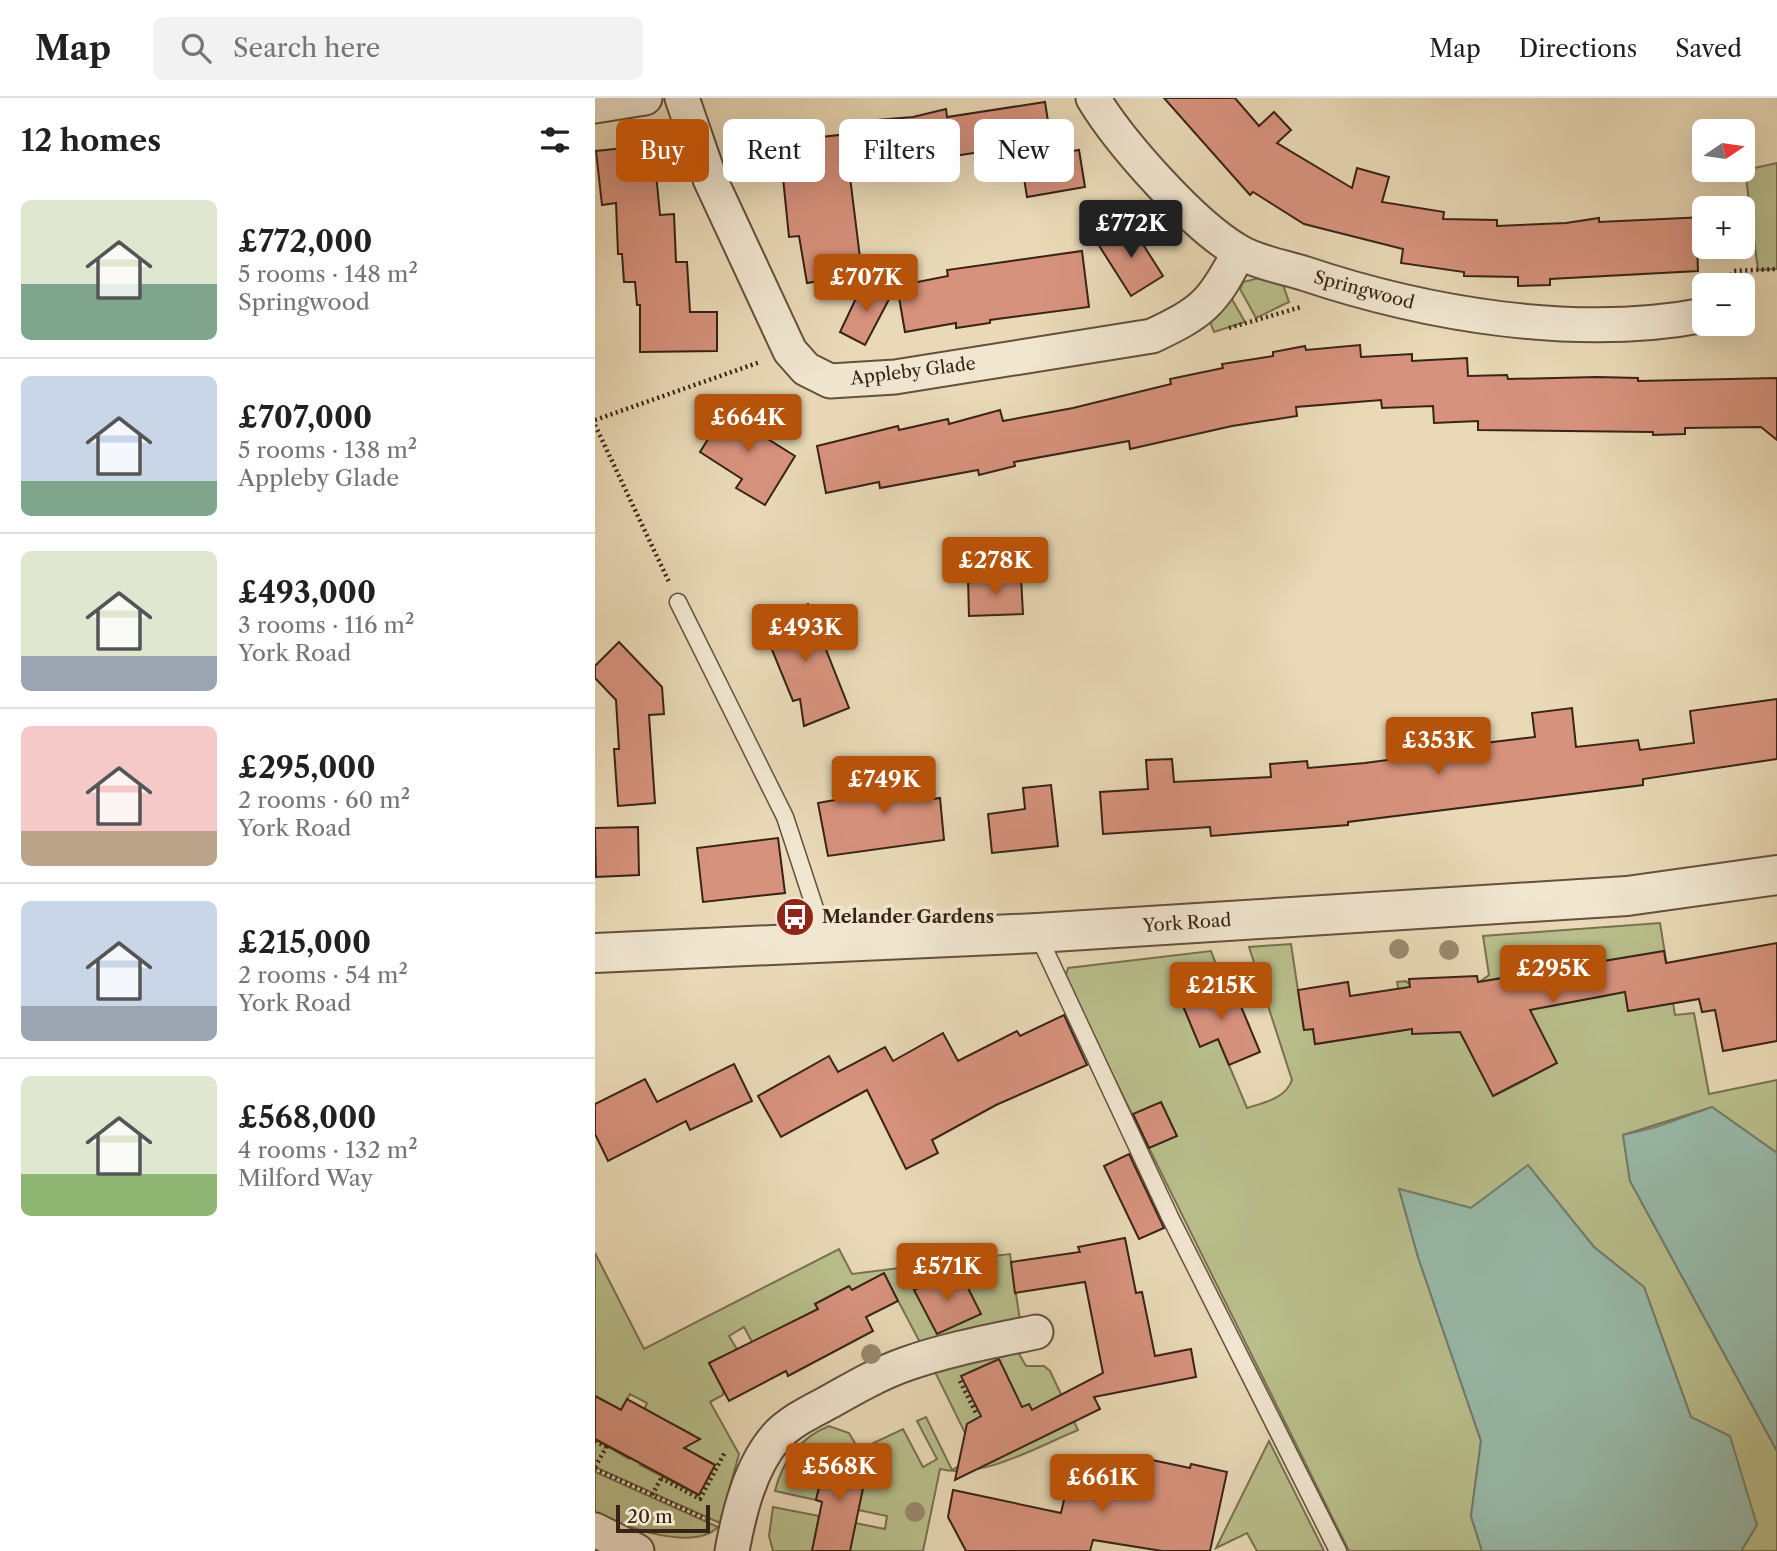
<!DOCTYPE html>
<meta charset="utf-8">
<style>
:root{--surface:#fff;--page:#f2f2f2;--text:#202124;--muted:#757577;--line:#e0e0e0;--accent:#b45309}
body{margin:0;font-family:"Libre Caslon Text",serif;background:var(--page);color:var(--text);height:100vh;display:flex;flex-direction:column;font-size:26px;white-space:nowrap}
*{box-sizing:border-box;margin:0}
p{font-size:23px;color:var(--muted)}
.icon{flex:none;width:38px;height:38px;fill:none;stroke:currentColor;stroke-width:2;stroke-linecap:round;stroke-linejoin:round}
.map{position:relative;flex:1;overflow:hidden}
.panel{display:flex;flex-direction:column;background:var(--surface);width:595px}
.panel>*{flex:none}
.guide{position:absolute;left:21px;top:21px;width:665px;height:63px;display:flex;gap:14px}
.needle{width:46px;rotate:77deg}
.fabs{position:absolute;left:1097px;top:21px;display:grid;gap:14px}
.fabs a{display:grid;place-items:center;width:63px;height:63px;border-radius:10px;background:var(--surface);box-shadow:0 7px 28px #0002;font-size:35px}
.scale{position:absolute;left:21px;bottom:18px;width:94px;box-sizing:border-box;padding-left:7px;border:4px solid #382315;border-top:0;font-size:19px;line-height:24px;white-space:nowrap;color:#382315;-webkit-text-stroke:5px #f1e6d0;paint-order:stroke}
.price{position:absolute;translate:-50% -60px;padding:0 16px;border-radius:7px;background:var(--accent);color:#fff;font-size:23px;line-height:46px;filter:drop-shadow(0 2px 4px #0008)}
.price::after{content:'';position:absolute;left:50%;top:42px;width:21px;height:16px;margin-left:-10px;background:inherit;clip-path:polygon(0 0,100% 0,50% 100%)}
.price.on{background:#222;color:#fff}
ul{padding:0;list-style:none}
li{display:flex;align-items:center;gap:21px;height:175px;padding:0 21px}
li+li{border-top:2px solid var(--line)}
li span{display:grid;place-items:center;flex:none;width:196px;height:140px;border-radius:10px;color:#555}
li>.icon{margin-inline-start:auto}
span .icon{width:84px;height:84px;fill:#fffc;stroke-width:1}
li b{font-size:30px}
h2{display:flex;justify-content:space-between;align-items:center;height:84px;padding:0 21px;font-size:30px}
.tag{padding:0 24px;border-radius:10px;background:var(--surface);box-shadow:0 7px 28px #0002;font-size:24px;line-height:63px}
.tag.on{background:var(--accent);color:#fff}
header{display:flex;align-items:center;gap:42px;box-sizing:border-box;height:98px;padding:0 35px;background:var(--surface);border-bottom:2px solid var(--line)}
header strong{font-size:33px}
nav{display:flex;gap:38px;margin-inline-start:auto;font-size:24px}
.search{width:490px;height:63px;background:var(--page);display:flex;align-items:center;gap:18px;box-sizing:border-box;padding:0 24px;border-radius:10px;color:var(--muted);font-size:26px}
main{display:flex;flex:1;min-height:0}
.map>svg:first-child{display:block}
.green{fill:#b9bf8c;stroke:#787150;stroke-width:2;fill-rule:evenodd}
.water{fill:#98baaa;stroke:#727e6e;stroke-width:2}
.building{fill:#d7927d;stroke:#382315;stroke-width:2}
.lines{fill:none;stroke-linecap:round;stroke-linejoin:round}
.service-casing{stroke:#64503d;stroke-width:19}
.minor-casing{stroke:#64503d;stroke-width:37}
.tertiary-casing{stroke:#64503d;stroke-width:42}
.path{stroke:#382315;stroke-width:4.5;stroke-dasharray:2 3.5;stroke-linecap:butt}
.service{stroke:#f1e6d0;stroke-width:16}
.minor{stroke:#f1e6d0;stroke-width:33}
.tertiary{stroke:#f1e6d0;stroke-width:38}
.tree{fill:#998a6e}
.labels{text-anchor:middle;stroke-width:7;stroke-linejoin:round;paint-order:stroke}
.street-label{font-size:18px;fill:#382315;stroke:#f1e6d0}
.poi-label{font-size:18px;font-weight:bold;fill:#382315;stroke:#f1e6d0;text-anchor:start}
</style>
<header>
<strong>Map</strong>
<div class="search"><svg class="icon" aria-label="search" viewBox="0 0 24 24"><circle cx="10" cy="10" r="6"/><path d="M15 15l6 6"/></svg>Search here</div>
<nav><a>Map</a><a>Directions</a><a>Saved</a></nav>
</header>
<main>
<section class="panel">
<h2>12 homes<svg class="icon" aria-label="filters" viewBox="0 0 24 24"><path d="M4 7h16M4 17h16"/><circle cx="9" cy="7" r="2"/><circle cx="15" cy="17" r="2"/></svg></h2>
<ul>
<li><span style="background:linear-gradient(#dfe7d0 60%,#7fa58c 0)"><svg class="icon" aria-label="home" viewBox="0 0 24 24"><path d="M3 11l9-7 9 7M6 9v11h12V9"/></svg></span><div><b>£772,000</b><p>5 rooms · 148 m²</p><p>Springwood</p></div></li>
<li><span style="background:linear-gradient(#c9d6e8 75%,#7fa58c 0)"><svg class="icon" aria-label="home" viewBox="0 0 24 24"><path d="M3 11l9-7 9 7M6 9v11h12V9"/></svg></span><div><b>£707,000</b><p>5 rooms · 138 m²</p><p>Appleby Glade</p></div></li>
<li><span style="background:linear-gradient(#dfe7d0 75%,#9aa5b1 0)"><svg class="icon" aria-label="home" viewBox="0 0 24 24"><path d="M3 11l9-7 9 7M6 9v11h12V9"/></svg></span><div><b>£493,000</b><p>3 rooms · 116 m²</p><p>York Road</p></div></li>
<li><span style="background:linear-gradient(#f6c9c9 75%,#b9a48a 0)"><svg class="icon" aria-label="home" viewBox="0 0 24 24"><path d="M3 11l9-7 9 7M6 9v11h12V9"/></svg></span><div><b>£295,000</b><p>2 rooms · 60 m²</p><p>York Road</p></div></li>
<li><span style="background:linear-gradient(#c9d6e8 75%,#9aa5b1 0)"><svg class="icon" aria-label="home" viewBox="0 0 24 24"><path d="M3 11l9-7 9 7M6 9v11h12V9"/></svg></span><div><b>£215,000</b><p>2 rooms · 54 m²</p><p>York Road</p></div></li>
<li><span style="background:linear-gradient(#dfe7d0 70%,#8fb573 0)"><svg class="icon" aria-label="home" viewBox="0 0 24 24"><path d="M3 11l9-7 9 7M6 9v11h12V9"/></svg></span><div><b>£568,000</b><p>4 rooms · 132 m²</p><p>Milford Way</p></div></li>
</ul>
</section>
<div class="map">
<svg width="1182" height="1453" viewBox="0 0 1182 1453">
<rect width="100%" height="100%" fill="#e9d9b6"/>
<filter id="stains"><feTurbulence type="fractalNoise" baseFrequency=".00286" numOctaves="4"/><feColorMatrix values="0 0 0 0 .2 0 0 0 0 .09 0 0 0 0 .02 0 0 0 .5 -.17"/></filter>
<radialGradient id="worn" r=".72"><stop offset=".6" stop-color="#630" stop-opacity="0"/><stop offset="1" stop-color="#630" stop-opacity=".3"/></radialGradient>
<g class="green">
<path d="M 1182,65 L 1182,171 L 1163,172 L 1150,72 Z"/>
<path d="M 668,179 L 687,184 L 694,204 L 661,220 L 645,191 L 648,184 Z"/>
<path d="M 634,196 L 650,224 L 619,234 L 614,222 Z"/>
<path d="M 1065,825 L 1080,917 L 1099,915 L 1114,996 L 1182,982 L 1182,1055 L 1117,1009 L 1028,1037 L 1035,1083 L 1182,1353 L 1182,1453 L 1146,1453 L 1162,1427 L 1096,1319 L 1049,1189 L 999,1149 L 933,1068 L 876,1110 L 804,1091 L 823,1159 L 886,1343 L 876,1418 L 887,1453 L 754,1453 L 470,881 L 473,870 L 616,853 L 628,885 L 586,903 L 605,948 L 623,941 L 652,1010 C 670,1004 690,1001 697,982 L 654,849 L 696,846 L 709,932 L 718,931 L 720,946 L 810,932 L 802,884 L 811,883 L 865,934 L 899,998 L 932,981 L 883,885 L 894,877 L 888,838 ZM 999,863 L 1005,899 L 914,905 L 909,880 Z"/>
<path d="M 244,1151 L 257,1176 L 415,1156 L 426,1229 L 328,1250 L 289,1176 L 271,1219 L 254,1188 L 220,1206 L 223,1211 L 210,1218 L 172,1272 L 149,1229 L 134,1238 L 143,1253 L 140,1286 L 126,1259 L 114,1265 L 128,1292 L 128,1297 L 115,1304 L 144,1356 L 125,1425 L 0,1369 L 0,1341 L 34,1361 C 44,1343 43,1323 52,1305 L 35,1296 L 26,1312 L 0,1298 L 0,1155 L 49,1251 ZM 81,1328 L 96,1336 L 89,1350 L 120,1367 L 103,1397 L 45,1367 L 63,1332 L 75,1338 Z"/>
<path d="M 423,1254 L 431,1268 L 449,1268 L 455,1273 L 483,1332 C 444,1348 386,1382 345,1371 L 328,1453 L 255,1453 L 260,1425 L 290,1431 L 292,1418 L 263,1412 L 273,1366 L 232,1356 L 221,1402 L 180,1393 C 187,1363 206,1339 234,1328 L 254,1335 L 264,1352 L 308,1331 L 328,1369 L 342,1361 L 322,1323 L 331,1319 L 357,1372 L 382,1359 L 339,1272 Z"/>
<path d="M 674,1343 L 729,1453 L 662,1453 L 652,1435 L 621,1450 Z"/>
<path d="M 0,1374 L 123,1429 C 99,1453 32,1431 0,1414 Z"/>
<path d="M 178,1409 L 224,1418 L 217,1453 L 178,1453 L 174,1438 Z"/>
</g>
<g class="water">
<path d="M 1117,1009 L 1182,1055 L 1182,1353 L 1035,1083 L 1028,1037 L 1061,1029 Z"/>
<path d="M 933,1067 L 999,1149 L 1049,1189 L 1096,1319 L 1135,1338 L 1162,1427 L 1146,1453 L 887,1453 L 876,1418 L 886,1343 L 823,1159 L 804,1091 L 876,1110 Z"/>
</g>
<g class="building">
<path d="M 569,0 L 640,0 L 664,28 L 679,14 L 696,32 L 682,45 L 757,90 L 762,70 L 794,79 L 787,104 L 849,114 L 848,121 L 902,122 L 902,128 L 971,125 L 1004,120 L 1004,124 L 1110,119 L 1110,146 L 1102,146 L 1103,173 L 955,181 L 955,187 L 923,188 L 923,179 L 869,178 L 869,174 L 806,165 L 808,151 L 709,126 L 658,94 L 655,97 Z"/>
<path d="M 450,4 L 458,56 L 484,52 L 490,89 L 432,99 L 424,48 L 359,58 L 360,63 L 326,69 L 326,65 L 254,71 L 267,176 L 212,185 L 204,138 L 194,139 L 186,60 L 219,56 L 217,40 L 271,34 L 270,23 L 318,19 L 351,11 L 352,19 Z"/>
<path d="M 29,50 L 31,68 L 60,65 L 65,117 L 79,116 L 81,164 L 92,164 L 95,214 L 122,214 L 122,253 L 45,254 L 45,207 L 42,207 L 40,184 L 29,184 L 27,156 L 23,156 L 21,105 L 7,107 L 1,53 Z"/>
<path d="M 535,126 L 568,178 L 536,198 L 503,146 Z"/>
<path d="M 487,153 L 494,209 L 395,222 L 395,225 L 361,230 L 361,225 L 310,234 L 302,188 L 353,178 L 352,172 Z"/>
<path d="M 301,188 L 270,247 L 245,234 L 264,194 Z"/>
<path d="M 765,247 L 766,259 L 817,256 L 817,263 L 872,260 L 873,278 L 912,277 L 913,281 L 1002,279 L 1043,280 L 1043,283 L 1182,280 L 1182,342 L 1166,329 L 1090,330 L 1090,336 L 1058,337 L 1058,334 L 883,332 L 883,323 L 839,325 L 838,308 L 787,310 L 786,302 L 701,309 L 702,318 L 637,328 L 535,351 L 534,343 L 419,364 L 420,368 L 384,377 L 383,372 L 285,390 L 284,384 L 231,395 L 222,348 L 303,328 L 304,332 L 353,321 L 354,326 L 405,312 L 408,323 L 478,310 L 576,286 L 575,281 L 628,270 L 627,266 L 678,258 L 678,254 L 710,248 L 711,252 Z"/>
<path d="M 135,306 L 166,325 L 160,333 L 200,358 L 170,407 L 141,390 L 147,381 L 105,354 Z"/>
<path d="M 426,479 L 428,516 L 374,518 L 373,481 Z"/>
<path d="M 213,506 L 254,610 L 209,628 L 205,601 L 198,603 L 166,525 Z"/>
<path d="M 24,544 L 67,589 L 69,616 L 54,617 L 60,705 L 23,708 L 19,651 L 24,651 L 21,602 L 0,580 L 0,568 Z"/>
<path d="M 1182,601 L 1182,661 L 1048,681 L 1048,687 L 753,724 L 753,727 L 616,738 L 615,729 L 508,736 L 505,694 L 553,691 L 551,662 L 577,661 L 579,684 L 676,679 L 675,666 L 712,663 L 713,670 L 770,665 L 800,661 L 799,652 L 831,648 L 831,652 L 940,639 L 937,615 L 977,610 L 981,649 L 1043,642 L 1045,652 L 1099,645 L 1095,613 Z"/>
<path d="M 326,665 L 330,702 L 345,700 L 349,742 L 233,758 L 223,705 L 294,692 L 291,669 Z"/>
<path d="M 456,687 L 463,748 L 397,755 L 393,716 L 430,711 L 428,690 Z"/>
<path d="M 43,729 L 44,777 L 1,779 L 0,730 Z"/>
<path d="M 183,740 L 190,795 L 108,804 L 102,750 Z"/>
<path d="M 1182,845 L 1182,943 L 1128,953 L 1120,912 L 1107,914 L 1104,901 L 1033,913 L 1030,894 L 935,912 L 962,965 L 898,998 L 865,934 L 817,936 L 817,931 L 720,946 L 718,931 L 709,932 L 703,892 L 753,884 L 755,898 L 815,889 L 814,881 L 882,878 L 883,884 L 1069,853 L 1071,865 Z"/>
<path d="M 635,882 L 665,954 L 634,967 L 623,941 L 605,949 L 586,903 Z"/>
<path d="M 469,917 L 492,967 L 401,1007 L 337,1042 L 343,1055 L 311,1071 L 272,992 L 186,1039 L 163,998 L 234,958 L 243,974 L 290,949 L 298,963 L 348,935 L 363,963 L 422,933 L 425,938 Z"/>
<path d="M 139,966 L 157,1003 L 95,1032 L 91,1023 L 13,1063 L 0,1036 L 0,1006 L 50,981 L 62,1004 Z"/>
<path d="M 566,1004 L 582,1038 L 554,1050 L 538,1016 Z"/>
<path d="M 534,1056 L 569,1130 L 544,1141 L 509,1068 Z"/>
<path d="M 530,1140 L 541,1195 L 547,1194 L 560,1258 L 596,1251 L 601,1279 L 499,1299 L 505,1311 L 360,1382 L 372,1326 L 386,1318 L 366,1278 L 404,1261 L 427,1309 L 434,1306 L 437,1312 L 508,1275 L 490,1184 L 420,1195 L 416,1164 L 485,1154 L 483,1149 Z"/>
<path d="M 353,1174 L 360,1187 L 369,1182 L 386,1216 L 342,1236 L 319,1192 Z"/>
<path d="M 289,1175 L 303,1203 L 271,1219 L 278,1233 L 193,1278 L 191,1273 L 134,1303 L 114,1265 L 223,1211 L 220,1206 L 254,1188 L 257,1192 Z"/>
<path d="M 0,1298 L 26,1312 L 32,1301 L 105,1341 L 89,1350 L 120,1367 L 104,1397 L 0,1341 Z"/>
<path d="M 232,1356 L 273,1366 L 255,1453 L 217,1453 L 227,1404 L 221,1402 Z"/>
<path d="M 538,1358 L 595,1370 L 596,1366 L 632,1374 L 615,1453 L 567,1453 L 498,1442 L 495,1453 L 371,1453 L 353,1419 L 358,1392 L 466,1415 L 473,1384 L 530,1396 Z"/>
</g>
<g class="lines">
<defs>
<g id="service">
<path d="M 83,504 L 190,719 L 231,844"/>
<path d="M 442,835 L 575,1119 L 743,1453"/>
</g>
<g id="minor">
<path d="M 87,0 L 115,81 L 195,253 L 211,271 L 235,283 L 300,279 L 557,238 C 608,214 618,205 644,154"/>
<path d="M 498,0 C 525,45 598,127 643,153 C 661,164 688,169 708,175 C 830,216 981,242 1110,217"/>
<path d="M 0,8 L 50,0"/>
<path d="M 0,1432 L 42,1453"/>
<path d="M 137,1453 C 144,1415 155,1369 181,1339 C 194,1324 217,1313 234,1304 C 259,1290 285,1275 311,1266 C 353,1251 398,1243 441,1234"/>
</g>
<path id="tertiary" d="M 0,855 L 442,835 L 1032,798 L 1182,777"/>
</defs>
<use href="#service" class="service-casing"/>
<use href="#minor" class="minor-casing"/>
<use href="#tertiary" class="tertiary-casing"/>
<g class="path">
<path d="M 1132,187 L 1138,173 L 1182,171"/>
<path d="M 634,230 L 706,209"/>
<path d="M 0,322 L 165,264"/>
<path d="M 0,327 L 74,484"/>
<path d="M 365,1283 L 381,1315"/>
<path d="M 0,1343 L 11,1349"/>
<path d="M 223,1348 L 262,1359"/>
<path d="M 0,1369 L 12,1348"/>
<path d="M 0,1371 L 111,1421"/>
<path d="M 228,1375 L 221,1374 L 228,1350"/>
<path d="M 66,1380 L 105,1401 L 130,1354"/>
<path d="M 57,1397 L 68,1377"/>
</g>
<use href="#service" class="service"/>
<use href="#minor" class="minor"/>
<use href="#tertiary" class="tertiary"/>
</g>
<g class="tree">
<circle cx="804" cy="851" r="10"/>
<circle cx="854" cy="852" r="10"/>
<circle cx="276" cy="1256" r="10"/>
<circle cx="320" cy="1414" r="10"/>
</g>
<defs>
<symbol id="bus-disc" viewBox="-11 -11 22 22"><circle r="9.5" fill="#8f2418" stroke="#f1e6d0"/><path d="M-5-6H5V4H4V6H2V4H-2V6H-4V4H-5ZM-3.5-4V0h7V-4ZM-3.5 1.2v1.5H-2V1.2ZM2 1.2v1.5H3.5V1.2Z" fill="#fff"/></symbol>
</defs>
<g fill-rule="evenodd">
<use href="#bus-disc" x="178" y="797" width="44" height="44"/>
</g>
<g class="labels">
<g class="street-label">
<text transform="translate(769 192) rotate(15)" y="6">Springwood</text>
<text transform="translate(318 273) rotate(-7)" y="6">Appleby Glade</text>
<text transform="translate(592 825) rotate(-4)" y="6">York Road</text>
</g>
<g class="poi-label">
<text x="227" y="825">Melander Gardens</text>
</g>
</g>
<rect width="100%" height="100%" filter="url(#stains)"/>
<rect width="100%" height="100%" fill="url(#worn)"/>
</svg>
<div class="fabs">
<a><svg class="needle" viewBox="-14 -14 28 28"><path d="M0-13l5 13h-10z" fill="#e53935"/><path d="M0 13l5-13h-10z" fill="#757577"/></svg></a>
<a>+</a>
<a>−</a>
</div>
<div class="scale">20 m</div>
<b class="price on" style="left:536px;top:162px">£772K</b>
<b class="price" style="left:271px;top:216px">£707K</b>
<b class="price" style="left:153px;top:356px">£664K</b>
<b class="price" style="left:400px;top:499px">£278K</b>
<b class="price" style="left:210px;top:566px">£493K</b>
<b class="price" style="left:843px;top:679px">£353K</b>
<b class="price" style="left:289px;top:718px">£749K</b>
<b class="price" style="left:958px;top:907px">£295K</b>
<b class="price" style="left:626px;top:924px">£215K</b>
<b class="price" style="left:352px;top:1205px">£571K</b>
<b class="price" style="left:244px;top:1405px">£568K</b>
<b class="price" style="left:507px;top:1416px">£661K</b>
<div class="guide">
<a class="tag on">Buy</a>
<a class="tag">Rent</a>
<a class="tag">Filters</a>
<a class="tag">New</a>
</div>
</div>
</main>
